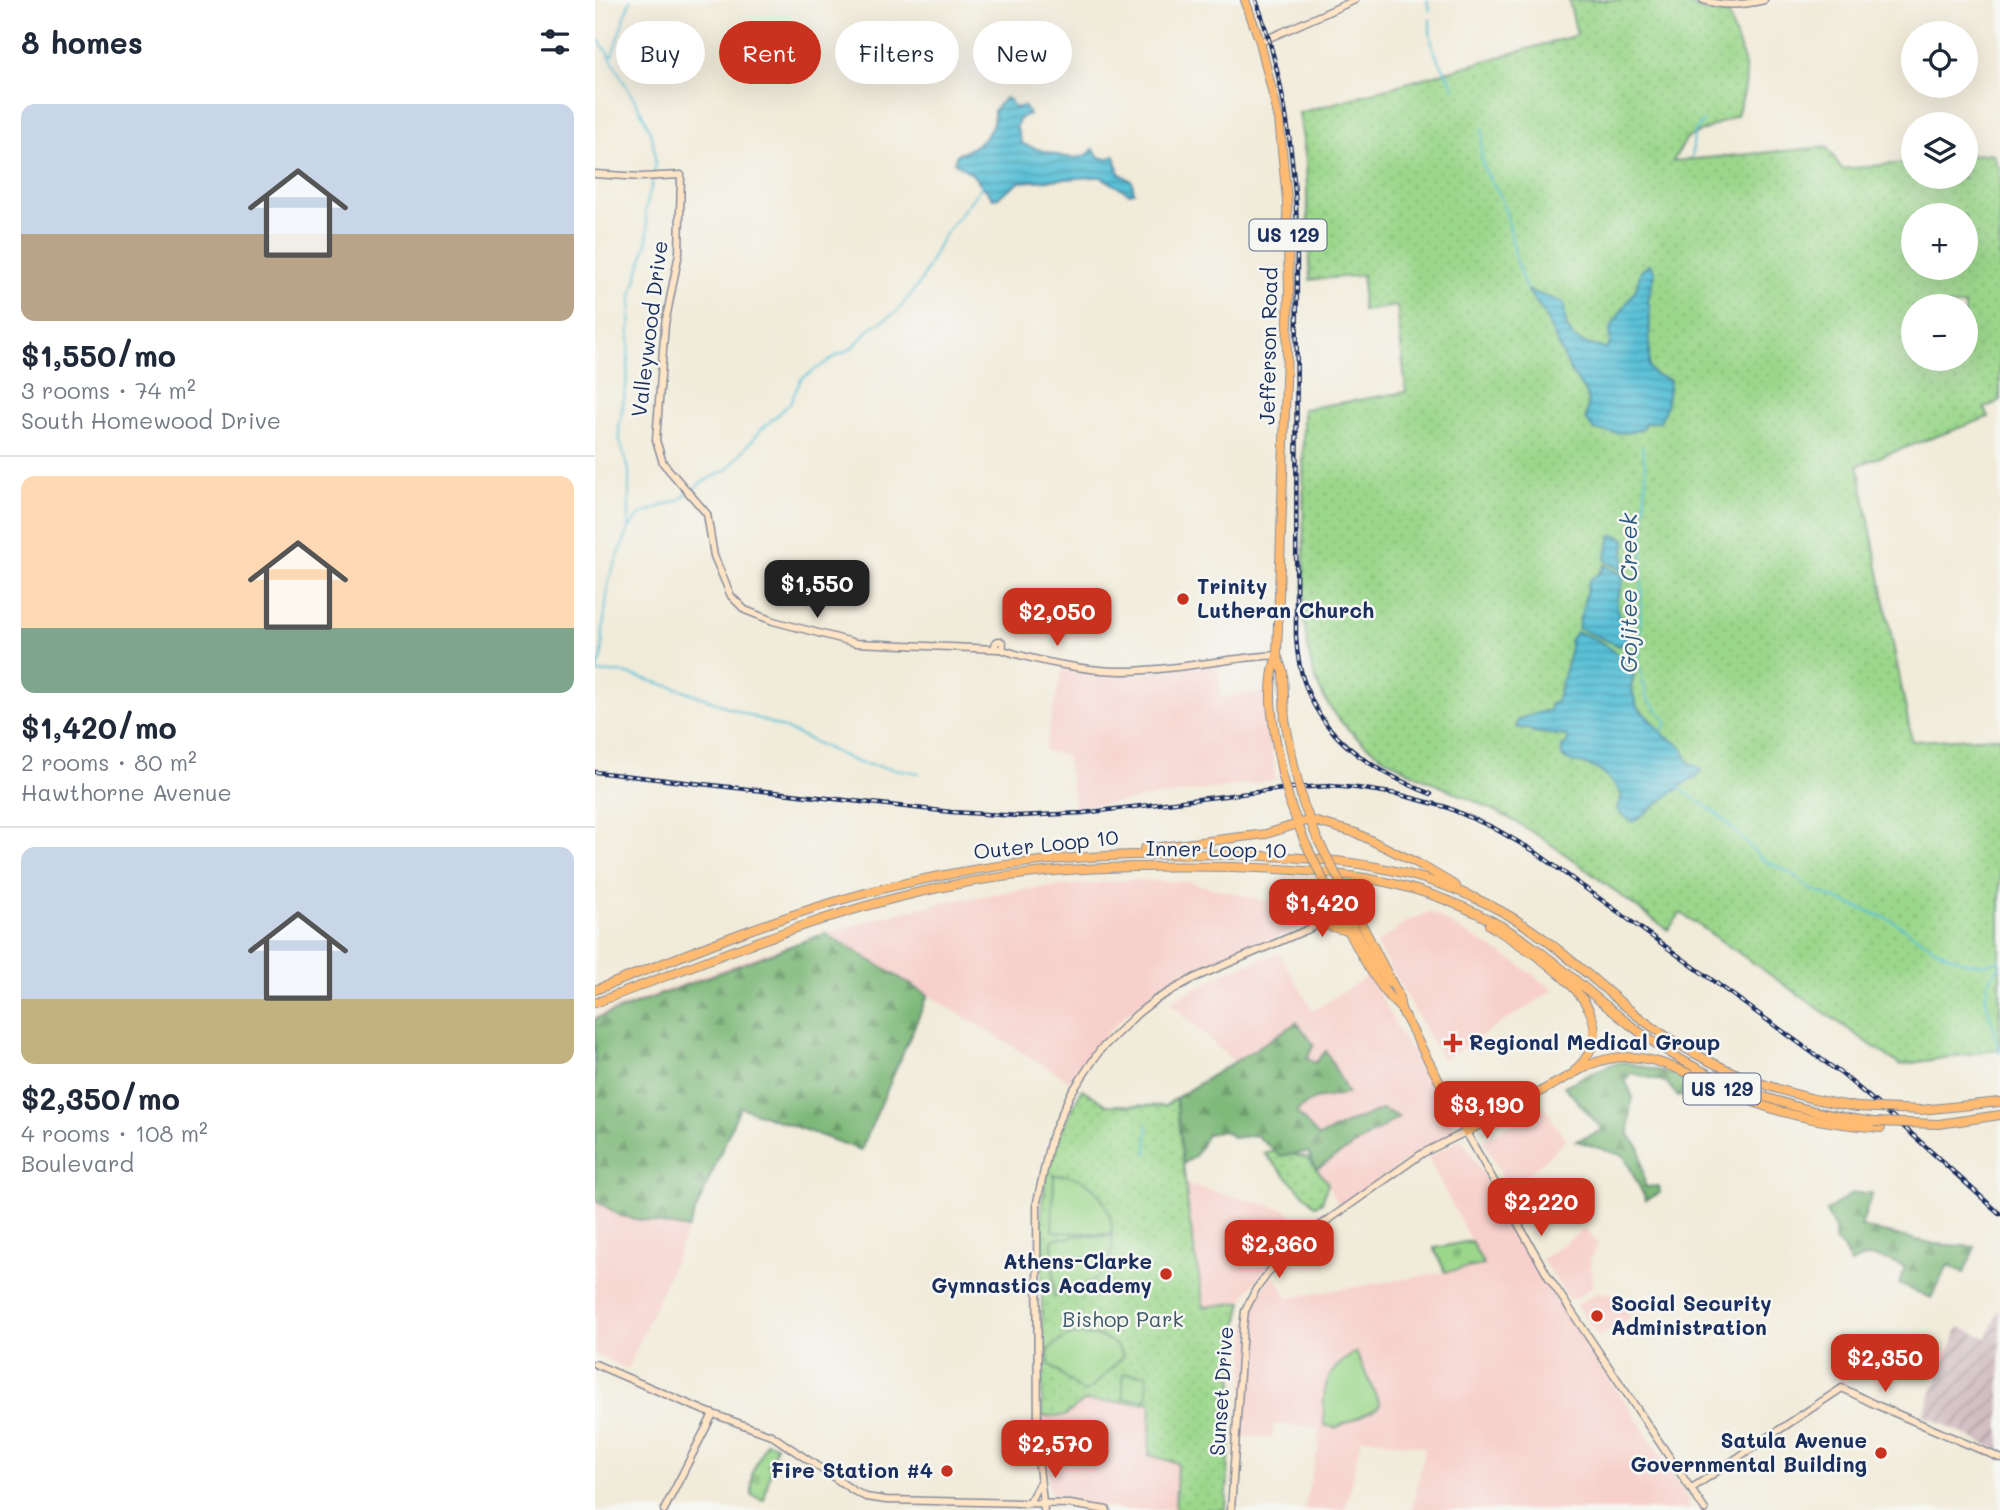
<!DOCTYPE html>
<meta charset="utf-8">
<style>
:root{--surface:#fff;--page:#f6f6f7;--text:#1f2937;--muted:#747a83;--line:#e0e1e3;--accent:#c8321e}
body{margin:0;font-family:Mali,sans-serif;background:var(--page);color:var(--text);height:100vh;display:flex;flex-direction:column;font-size:26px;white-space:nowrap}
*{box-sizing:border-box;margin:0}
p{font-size:23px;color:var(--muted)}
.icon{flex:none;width:38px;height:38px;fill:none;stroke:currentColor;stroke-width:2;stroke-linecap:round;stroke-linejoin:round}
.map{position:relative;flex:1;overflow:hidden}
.panel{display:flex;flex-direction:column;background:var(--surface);width:595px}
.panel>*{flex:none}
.guide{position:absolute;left:21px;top:21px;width:665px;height:63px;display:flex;gap:14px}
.tools{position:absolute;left:1306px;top:21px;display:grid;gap:14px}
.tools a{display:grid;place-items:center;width:77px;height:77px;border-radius:50%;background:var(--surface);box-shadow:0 7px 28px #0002;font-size:35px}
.price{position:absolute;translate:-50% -60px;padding:0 16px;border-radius:14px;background:var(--accent);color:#fff;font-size:23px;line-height:46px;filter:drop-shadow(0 2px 4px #0008)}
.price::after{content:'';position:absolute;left:50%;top:42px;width:21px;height:16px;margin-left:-10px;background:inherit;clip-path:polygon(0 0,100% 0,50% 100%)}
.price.selected{background:#222;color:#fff}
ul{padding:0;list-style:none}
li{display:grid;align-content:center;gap:14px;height:371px;padding:0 21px}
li+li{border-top:2px solid var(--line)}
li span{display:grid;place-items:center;height:217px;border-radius:14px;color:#555}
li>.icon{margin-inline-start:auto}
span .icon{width:126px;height:126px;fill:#fffc;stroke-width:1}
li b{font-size:30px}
h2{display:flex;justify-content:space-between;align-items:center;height:84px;padding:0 21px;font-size:30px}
.pill{padding:0 24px;border-radius:32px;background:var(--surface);box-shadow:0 7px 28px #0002;font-size:24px;line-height:63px}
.pill.selected{background:var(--accent);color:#fff}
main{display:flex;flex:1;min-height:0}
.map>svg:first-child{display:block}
.built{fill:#f7d0cb}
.industrial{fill:url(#industrial-furrows)}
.grass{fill:url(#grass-dots);stroke:#5b8374;stroke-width:2;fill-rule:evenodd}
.forest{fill:url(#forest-firs);stroke:#4c746a;stroke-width:2}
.cemetery{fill:url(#cemetery-stones);stroke:#5b8374;stroke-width:2}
.garden{fill:#9bd78b;stroke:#5b8374;stroke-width:2}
.water{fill:url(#water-rules);stroke:#3a789a;stroke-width:2}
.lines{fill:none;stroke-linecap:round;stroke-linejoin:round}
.stream{stroke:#5ac1d7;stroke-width:2}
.secondary-casing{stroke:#868d9c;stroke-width:9}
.highway-casing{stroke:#868d9c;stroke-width:10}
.secondary{stroke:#ffe4c6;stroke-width:6}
.highway{stroke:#ffbb71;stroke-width:8}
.rail-casing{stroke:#1b2f5e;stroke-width:4.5}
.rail{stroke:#f6f6f2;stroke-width:2;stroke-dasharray:5;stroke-linecap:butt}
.highway-bridge-casing{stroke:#868d9c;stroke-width:10;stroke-linecap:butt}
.highway-bridge{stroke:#ffbb71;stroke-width:8}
.poi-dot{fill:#c8321e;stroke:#f6f6f2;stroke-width:2.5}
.labels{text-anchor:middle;stroke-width:5;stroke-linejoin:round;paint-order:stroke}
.shield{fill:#f6f6f2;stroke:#5d6b8a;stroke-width:2}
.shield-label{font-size:19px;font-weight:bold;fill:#1b2f5e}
.street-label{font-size:21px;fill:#1b2f5e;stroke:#f6f6f2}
.poi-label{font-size:21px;font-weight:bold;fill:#1b2f5e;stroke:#f6f6f2;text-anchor:start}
.park-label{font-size:21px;fill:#3b5969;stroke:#f6f6f2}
.water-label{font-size:23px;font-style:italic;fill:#2e5b82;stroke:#f6f6f2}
</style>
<main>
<section class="panel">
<h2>8 homes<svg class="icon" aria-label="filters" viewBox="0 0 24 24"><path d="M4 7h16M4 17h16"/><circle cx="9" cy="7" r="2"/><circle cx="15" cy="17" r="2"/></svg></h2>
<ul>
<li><span style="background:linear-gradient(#c9d6e8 60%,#b9a48a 0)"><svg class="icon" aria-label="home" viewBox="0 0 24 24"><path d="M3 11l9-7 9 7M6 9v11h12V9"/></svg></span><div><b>$1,550/mo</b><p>3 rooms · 74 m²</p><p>South Homewood Drive</p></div></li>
<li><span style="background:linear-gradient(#ffd9b3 70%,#7fa58c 0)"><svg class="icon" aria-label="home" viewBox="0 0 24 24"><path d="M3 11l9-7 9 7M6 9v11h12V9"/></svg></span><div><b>$1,420/mo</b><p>2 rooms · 80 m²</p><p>Hawthorne Avenue</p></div></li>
<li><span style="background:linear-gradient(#c9d6e8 70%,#c2b280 0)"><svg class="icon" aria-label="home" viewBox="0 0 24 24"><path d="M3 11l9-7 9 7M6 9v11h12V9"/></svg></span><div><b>$2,350/mo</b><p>4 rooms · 108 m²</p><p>Boulevard</p></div></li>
</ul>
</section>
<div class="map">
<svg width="1405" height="1510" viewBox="0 0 1405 1510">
<defs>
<pattern id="industrial-furrows" width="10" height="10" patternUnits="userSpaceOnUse" patternTransform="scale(1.75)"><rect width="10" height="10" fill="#d2bec2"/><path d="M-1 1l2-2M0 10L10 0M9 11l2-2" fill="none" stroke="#aa9ba1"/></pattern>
<pattern id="grass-dots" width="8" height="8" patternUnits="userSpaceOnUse" patternTransform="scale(1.75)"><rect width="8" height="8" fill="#9bd78b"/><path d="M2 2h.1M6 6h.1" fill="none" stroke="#85b97a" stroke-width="1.8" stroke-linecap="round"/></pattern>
<pattern id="forest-firs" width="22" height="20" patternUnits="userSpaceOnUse" patternTransform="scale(1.75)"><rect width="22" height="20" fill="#7cb877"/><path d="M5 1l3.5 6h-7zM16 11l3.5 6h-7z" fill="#659665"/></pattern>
<pattern id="cemetery-stones" width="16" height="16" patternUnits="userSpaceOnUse" patternTransform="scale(1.75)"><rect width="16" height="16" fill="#9bd78b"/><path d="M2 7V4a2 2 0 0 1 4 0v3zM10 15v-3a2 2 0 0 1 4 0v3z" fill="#85b97a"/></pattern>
<pattern id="water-rules" width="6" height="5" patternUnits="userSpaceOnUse" patternTransform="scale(1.75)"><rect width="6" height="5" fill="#5ac1d7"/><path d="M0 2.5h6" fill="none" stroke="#4a9db2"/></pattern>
</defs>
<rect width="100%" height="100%" fill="#f6f6f2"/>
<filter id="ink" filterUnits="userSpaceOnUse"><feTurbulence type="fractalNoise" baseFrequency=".0143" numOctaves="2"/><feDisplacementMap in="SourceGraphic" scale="14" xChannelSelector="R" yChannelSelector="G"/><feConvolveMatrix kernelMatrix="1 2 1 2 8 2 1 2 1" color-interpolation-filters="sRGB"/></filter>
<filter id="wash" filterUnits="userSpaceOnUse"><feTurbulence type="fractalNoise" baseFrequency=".00686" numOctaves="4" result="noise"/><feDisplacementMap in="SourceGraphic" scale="28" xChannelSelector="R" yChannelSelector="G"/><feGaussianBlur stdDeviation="1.57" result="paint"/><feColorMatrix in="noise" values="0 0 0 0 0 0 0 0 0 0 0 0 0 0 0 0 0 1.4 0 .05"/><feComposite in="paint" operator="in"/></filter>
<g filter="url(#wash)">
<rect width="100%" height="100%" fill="#f1ebd9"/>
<g class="built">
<path d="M 622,664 L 626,697 L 671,692 L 680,780 L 480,808 L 471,755 L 449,751 L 468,668 L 538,674 Z"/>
<path d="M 535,880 L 593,882 L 716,912 L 718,923 L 631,959 L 568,990 L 561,991 L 531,1014 L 512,1033 L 475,1081 L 333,995 L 266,1150 L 145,1107 L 33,1369 L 0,1355 L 0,1016 L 166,954 L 290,916 L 346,903 L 423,890 Z"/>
<path d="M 835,912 L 920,962 L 959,990 L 848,1060 L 781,944 L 815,920 Z"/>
<path d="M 684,953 L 718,1011 L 774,975 L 813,1048 L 816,1047 L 859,1127 L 856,1133 L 835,1145 L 745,1206 L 719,1164 L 661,1051 L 638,1061 L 575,1002 L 634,971 Z"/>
<path d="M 946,1105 L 950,1106 L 957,1116 L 956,1120 L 972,1139 L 938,1170 L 912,1185 L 888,1141 Z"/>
<path d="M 867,1139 L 935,1256 L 935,1260 L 1062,1450 L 1094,1501 L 1091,1503 L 1095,1510 L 817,1510 L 830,1447 L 766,1437 L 750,1510 L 709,1510 L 721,1455 L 723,1455 L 724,1428 L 679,1424 L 677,1438 L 646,1436 L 652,1325 L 664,1292 L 679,1274 L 693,1298 L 889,1266 L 833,1158 Z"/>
<path d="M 590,1184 L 692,1210 L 709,1231 L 697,1238 L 679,1258 L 652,1292 L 648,1302 L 609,1307 Z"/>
<path d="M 990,1229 L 1004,1244 L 995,1259 L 998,1286 L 983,1297 L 974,1300 L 947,1259 Z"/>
<path d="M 1002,1292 L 1026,1295 L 1027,1303 L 1036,1317 L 1004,1337 L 982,1305 Z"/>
<path d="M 489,1401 L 556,1402 L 554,1455 L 582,1463 L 580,1510 L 533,1510 L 461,1500 L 457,1497 L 453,1483 L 447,1416 L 470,1416 Z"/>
</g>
<path class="industrial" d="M 1403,1311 L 1405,1312 L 1405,1451 L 1328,1415 L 1364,1327 L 1392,1338 Z"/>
<g class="grass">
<path d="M 974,0 L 1084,0 L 1110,11 L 1134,14 C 1137,32 1147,48 1150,67 C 1153,83 1147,100 1142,115 L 1092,138 L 1078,161 L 1232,147 L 1247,169 L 1318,162 L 1318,177 L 1370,177 L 1370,156 L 1397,153 L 1405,170 L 1405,401 L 1389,408 L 1394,417 L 1263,465 L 1317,741 L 1405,737 L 1405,1049 L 1305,1065 L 1086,913 L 1073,930 C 1021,894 972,851 917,820 C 850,782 758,764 724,687 C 714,666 712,643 709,620 L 708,409 L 811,392 L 802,306 L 767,311 L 768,275 L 715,280 L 711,160 L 704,113 L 982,35 ZM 1318,215 L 1370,215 L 1370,268 L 1318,268 ZM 1318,306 L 1370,306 L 1370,359 L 1318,359 Z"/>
<path d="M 487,1089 L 512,1105 L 570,1106 L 581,1098 L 594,1217 L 609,1307 L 648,1302 L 641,1332 L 631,1510 L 580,1510 L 582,1463 L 554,1455 L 556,1403 L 489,1401 L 470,1416 L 447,1416 L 447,1201 L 458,1148 Z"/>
<path d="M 683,1151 L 713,1158 L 733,1183 L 727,1202 L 720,1206 L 669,1153 Z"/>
</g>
<g class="forest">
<path d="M 230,933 L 333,995 L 266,1150 L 145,1107 L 93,1229 L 26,1216 L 0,1200 L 0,1019 Z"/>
<path d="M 702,1022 L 719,1045 L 712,1058 L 720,1063 L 731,1051 L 753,1094 L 719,1099 L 701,1112 L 724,1137 L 757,1121 L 788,1109 L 804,1117 L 721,1169 L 713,1152 L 685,1156 L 661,1135 L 639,1138 L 629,1131 L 612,1134 L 601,1155 L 588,1164 L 581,1098 C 621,1072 663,1049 702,1022 Z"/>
<path d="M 1029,1062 L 1089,1077 L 1117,1096 L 1115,1100 L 1097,1094 L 1083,1097 L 1071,1082 L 1036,1073 L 1030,1080 L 1038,1097 L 1035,1109 L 1034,1135 L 1045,1149 L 1050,1187 L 1064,1186 L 1065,1193 L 1051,1200 L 1029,1156 L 981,1141 L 1008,1130 L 969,1086 L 1014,1065 Z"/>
<path d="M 1258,1193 L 1277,1193 L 1266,1227 L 1340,1244 L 1380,1247 L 1369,1273 L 1353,1265 L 1336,1298 L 1304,1284 L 1310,1267 C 1293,1260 1273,1250 1256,1264 L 1248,1248 L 1240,1241 L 1240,1230 L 1231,1211 Z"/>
</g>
<g class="cemetery">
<path d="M 876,1241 L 889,1265 L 850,1272 L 839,1248 Z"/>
<path d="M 171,1442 L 181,1445 L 169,1500 L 157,1496 L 157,1473 Z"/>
</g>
<g class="garden">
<path d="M 459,1175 C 468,1175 478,1175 487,1180 C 505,1189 518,1213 517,1234 L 460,1232 L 457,1229 Z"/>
<path d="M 477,1236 L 517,1236 C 521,1275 490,1288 459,1297 L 457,1241 L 462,1238 L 476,1238 Z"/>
<path d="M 478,1335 C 498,1335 520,1335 528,1357 L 497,1388 L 489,1393 L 454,1364 L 453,1350 L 470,1337 Z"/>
<path d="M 761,1352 L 785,1404 L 783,1408 L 740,1428 L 729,1425 C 728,1389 727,1372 761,1352 Z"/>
<rect x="528" y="1374" width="24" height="25"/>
</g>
<g class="water">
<path d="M 410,98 L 415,100 L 419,108 L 429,106 L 434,114 L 426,117 L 421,126 L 427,144 C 445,149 486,169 498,149 L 504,157 L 513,159 L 520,155 L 524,173 L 537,181 L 539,192 L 534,193 L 506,177 L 497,177 L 424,182 L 403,197 L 398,198 L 377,174 L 359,162 L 362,154 C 382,148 401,134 399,110 Z"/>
<path d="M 1055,264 L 1060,272 L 1053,301 L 1055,309 L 1054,367 L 1060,375 L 1075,380 C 1073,394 1072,409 1065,421 L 1050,423 L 1048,428 C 1033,435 1016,433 999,430 L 991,419 L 993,402 L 991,393 L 976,372 L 948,312 L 932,290 L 969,303 C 970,339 977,341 1011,349 L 1015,344 L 1015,331 L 1018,324 L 1041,289 L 1046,271 Z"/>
<path d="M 1020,535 L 1030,539 L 1028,571 L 1010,560 L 1016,536 Z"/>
<path d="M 1009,565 L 1029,576 C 1028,584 1023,591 1022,599 C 1020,614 1028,625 1032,639 L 1030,644 L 1024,646 L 983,628 L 994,580 L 1006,572 Z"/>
<path d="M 981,632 C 1006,639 1027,654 1039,675 L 1036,687 L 1042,706 L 1070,736 L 1087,746 L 1093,762 L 1106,769 L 1102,777 L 1096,779 L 1038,822 L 1024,813 L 1022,808 L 1027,796 C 1019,782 1005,767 988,764 C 980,762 974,763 967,756 L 967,747 L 973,742 L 972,736 L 938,732 L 932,728 L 922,728 L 923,720 C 932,716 946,712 955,710 L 955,705 L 961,702 L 975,652 L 975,641 Z"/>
</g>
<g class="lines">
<g class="stream">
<path d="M 832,0 L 835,11"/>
<path d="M 835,19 C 834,56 846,59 859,88"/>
<path d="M 0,37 C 12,48 16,59 24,73 C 41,105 66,135 59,174"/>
<path d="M 17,56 L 35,0"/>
<path d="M 888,128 C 888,138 885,152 887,161 C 889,175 902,187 907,200 C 918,229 918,262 932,290"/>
<path d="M 1097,158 L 1099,134 L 1108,121"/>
<path d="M 1047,447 L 1051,471 L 1044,664 L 1052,698 L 1072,721 L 1067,731"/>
<path d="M 36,526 L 46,514 L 84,500 L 106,483 L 132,470 L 165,431 L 195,403 L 206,379 L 241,356 L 256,349 L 277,327 L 302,312 L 326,281 L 347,238 L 387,186"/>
<path d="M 0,672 L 7,658 L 8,629 L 14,579 L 34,529 L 34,470 L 25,441 L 24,429 L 32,379 L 37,295 L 52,242 L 53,229 L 50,212 L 58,179"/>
<path d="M 1,673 L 26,672 L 88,690 L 198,732 L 263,763 L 324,773"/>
<path d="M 1084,788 L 1125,816 L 1167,859 L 1201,876 L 1215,889 L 1296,920 L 1341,949 L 1362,959 L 1373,963 L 1388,964 L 1405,961"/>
<path d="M 1400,1031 C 1391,1003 1383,990 1405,966"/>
<path d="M 1400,1035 L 1405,1053"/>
<path d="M 552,1154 L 553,1125"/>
</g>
</g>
</g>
<g filter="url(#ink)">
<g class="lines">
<defs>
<g id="secondary">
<path d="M 1108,0 C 1129,7 1147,5 1169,0"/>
<path d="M 665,42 L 760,0"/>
<path d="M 0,174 L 46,177 L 86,175 L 84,253 L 70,324 L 61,440 L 68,463 L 112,514 L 119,556 L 136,596 L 150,610 L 178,621 L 261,643 L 402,649"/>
<circle cx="404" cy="645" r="4"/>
<path d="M 405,649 C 440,661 495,672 532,671 C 582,670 632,658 682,655"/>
<path d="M 0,1364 L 110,1411 L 176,1435 L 259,1491 L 271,1497 L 291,1500 L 475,1504 L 512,1510"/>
<path d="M 1097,1488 L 1247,1388 L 1279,1404 L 1405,1458"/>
<path d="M 430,1504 L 436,1499 L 445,1482"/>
<path d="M 69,1510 L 118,1414"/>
<path d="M 449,1510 L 443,1458 L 442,1202 L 456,1138 L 475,1095 L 505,1050 L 542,1014 L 560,1000 L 599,978 L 749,914"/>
<path d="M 636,1510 L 648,1328 L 650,1311 L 661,1289 L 681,1263 L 712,1235 L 828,1153 L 871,1132 L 954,1278 L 1110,1510"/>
</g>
<g id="highway">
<path d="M 650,0 L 665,42 L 684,119 L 692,200 L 694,291 L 682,655 C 669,694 680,734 687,773"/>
<path d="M 682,655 L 688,672 L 690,720 L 700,770"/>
<path d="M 708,803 L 722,838"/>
<path d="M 696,806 L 709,840"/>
<path d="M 549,849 L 671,834 L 715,820 L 761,833 L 822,863 L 861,886"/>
<path d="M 747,886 L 803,994 L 806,1009"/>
<path d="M 734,892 C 755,932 773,977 806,1009 L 871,1132 L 994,1065 C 1035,1047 1068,1062 1106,1079 C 1129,1090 1151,1100 1175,1108 C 1211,1120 1248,1125 1286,1128"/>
<path d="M 738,898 L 732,918 L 725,924 L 753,931"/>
<path d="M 751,913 L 774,955 L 793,982"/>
<path d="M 894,925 C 938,953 1043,1012 980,1070"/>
<path d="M 0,990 C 80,959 160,925 242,901 C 379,861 502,851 644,855 C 740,858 819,864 906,911 C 956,938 995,978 1040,1014 C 1105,1065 1181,1095 1262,1107"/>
<path d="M 0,1003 C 118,959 234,909 358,885 C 451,867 544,865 638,867 C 732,870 813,876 897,921 C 949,948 988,989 1034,1024 C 1105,1081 1189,1110 1279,1122"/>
<path d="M 858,1102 L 877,1117 L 898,1116"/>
<path d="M 1326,1110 L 1405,1102"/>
<path d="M 1344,1124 L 1405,1115"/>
</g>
</defs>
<use href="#secondary" class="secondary-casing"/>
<use href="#highway" class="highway-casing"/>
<use href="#secondary" class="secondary"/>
<use href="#highway" class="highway"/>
<defs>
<g id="rail">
<path d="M 661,0 C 688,73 698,147 702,225 L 701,636 C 705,723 761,764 836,794"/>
<path d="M 0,772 L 356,812 L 424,816 L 488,813 L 696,788 L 735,786 L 762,788 L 802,794 L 851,807 L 897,827 L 939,851 L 1248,1075 L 1298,1117 L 1405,1214"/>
</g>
</defs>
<use href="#rail" class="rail-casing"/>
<use href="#rail" class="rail"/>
<defs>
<g id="highway-bridge">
<path d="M 700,770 L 708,803"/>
<path d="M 687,773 L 696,806"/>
<path d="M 722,838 L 747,886"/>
<path d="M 709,840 L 734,892"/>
<path d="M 1262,1107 L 1326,1110"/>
<path d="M 1279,1122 L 1344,1124"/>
</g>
</defs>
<use href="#highway-bridge" class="highway-bridge-casing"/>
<use href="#highway-bridge" class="highway-bridge"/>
</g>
</g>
<g class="poi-dot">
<circle cx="588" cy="599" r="7"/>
<path d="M854.5 1032.5h7v7h7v7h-7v7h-7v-7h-7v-7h7z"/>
<circle cx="571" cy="1274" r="7"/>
<circle cx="1002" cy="1316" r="7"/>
<circle cx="1286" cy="1453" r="7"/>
<circle cx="352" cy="1471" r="7"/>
</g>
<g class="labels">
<g class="shield">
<rect x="654.5" y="219.5" width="77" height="31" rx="5"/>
<rect x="1088.5" y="1073.5" width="77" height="31" rx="5"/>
</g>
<g class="shield-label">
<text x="693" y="242">US 129</text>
<text x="1127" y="1096">US 129</text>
</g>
<g class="street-label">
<text transform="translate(55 329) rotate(-83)" y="7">Valleywood Drive</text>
<text transform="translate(674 346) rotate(-89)" y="7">Jefferson Road</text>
<text transform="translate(451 845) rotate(-6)" y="7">Outer Loop 10</text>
<text transform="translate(621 850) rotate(1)" y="7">Inner Loop 10</text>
<text transform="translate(627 1391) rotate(-86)" y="7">Sunset Drive</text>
</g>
<g class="poi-label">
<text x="602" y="594">Trinity<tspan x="602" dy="24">Lutheran Church</tspan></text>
<text x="874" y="1050">Regional Medical Group</text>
<text x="557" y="1269" text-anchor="end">Athens-Clarke<tspan x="557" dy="24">Gymnastics Academy</tspan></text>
<text x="1016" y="1311">Social Security<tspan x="1016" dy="24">Administration</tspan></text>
<text x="1272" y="1448" text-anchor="end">Satula Avenue<tspan x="1272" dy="24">Governmental Building</tspan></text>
<text x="338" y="1478" text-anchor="end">Fire Station #4</text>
</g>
<g class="park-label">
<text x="528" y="1327">Bishop Park</text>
</g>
<g class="water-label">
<text transform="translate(1034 593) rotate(-90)" y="8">Gojitee Creek</text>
</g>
</g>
</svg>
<div class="tools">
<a><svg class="icon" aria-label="locate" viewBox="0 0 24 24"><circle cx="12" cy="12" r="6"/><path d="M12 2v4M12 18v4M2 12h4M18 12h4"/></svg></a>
<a><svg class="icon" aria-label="layers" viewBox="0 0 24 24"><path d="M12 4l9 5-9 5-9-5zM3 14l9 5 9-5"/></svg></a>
<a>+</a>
<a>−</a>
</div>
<b class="price selected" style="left:222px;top:620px">$1,550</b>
<b class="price" style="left:462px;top:648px">$2,050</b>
<b class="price" style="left:727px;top:939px">$1,420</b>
<b class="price" style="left:892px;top:1141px">$3,190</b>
<b class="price" style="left:946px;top:1238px">$2,220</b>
<b class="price" style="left:684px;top:1280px">$2,360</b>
<b class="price" style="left:1290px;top:1394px">$2,350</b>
<b class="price" style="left:460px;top:1480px">$2,570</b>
<div class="guide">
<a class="pill">Buy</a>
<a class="pill selected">Rent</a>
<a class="pill">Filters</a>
<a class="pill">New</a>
</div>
</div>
</main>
